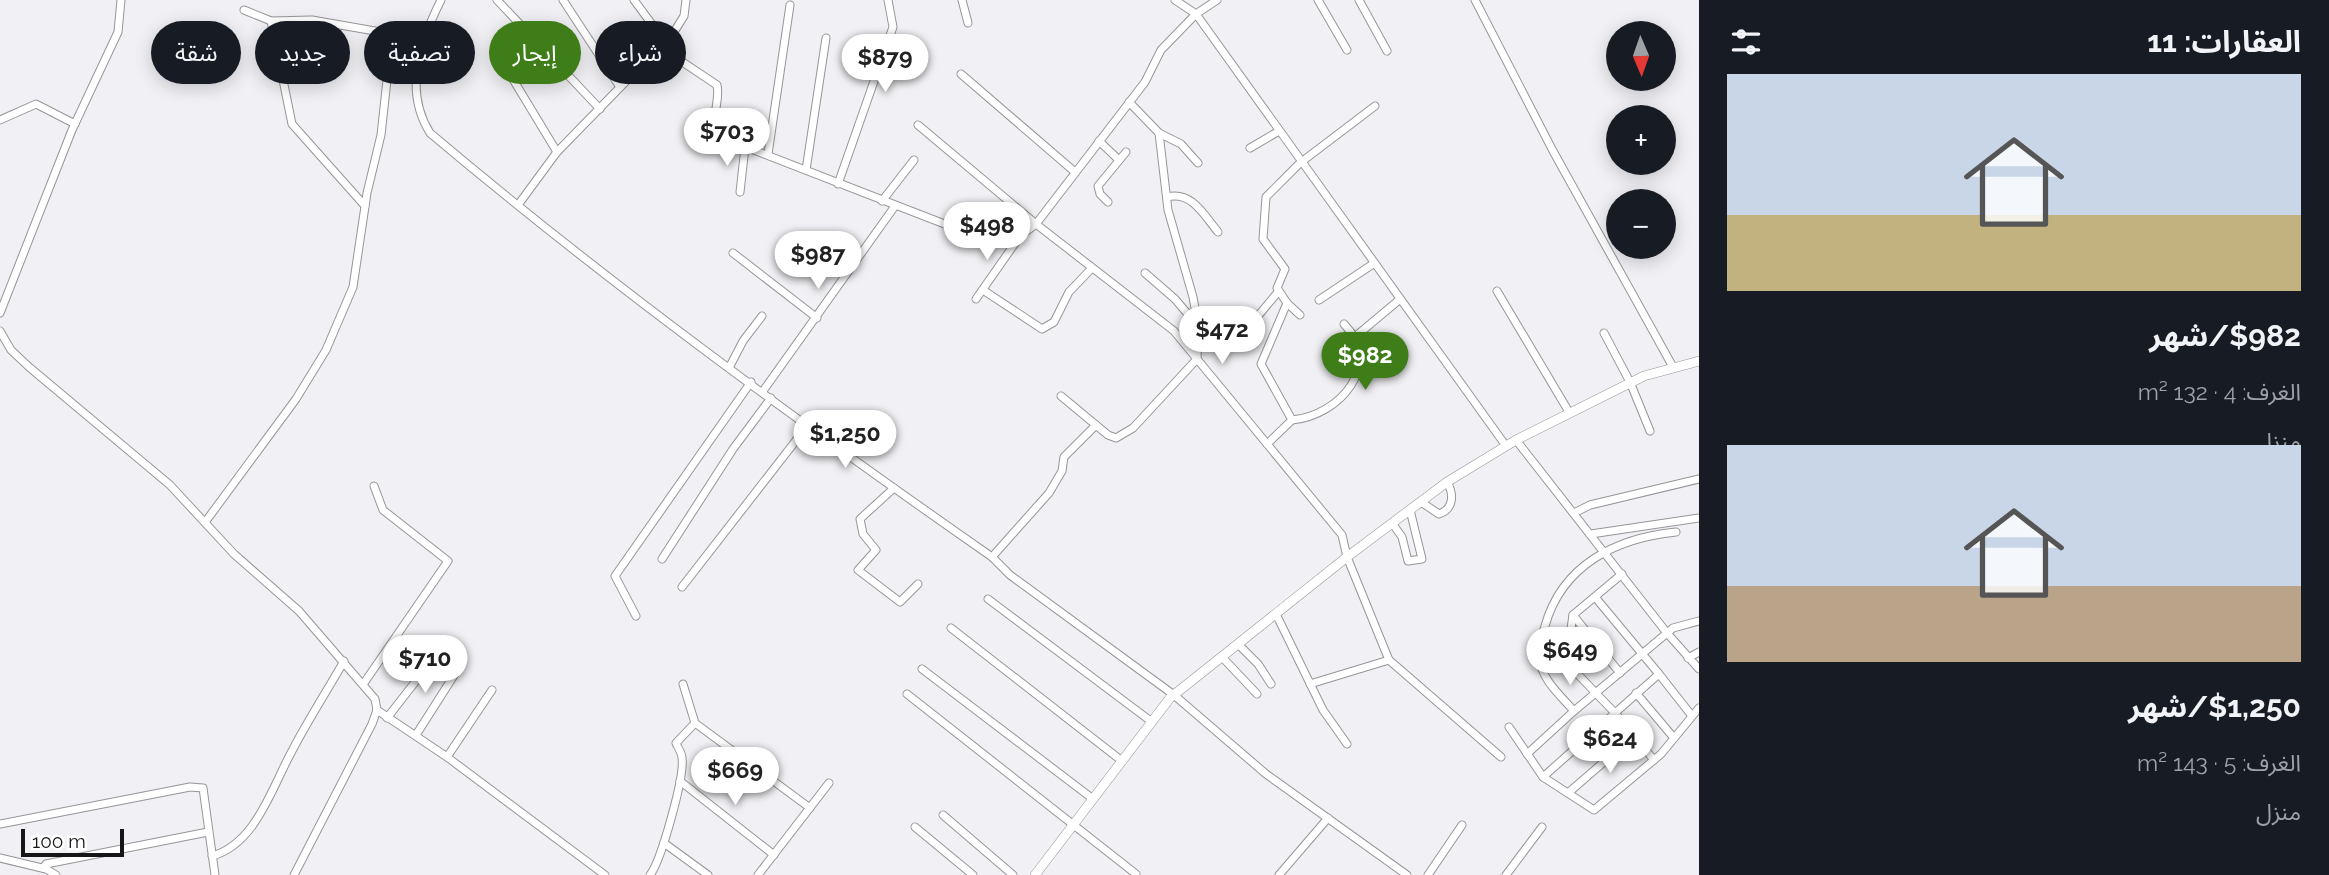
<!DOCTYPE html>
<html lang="ar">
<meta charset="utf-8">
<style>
:root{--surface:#171b24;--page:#20242c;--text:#f1f3f6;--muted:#9ea1a6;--accent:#3f7d19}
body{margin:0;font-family:Raleway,"Noto Sans Arabic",sans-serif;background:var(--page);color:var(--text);direction:rtl;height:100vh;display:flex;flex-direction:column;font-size:26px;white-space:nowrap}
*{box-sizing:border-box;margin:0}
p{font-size:23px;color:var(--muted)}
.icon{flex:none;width:38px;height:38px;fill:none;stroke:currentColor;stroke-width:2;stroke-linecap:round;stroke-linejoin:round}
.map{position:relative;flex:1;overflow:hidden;direction:ltr}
.sheet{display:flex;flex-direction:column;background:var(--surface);width:630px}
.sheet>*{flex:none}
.hud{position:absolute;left:21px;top:21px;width:665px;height:63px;direction:rtl;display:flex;gap:14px}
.needle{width:46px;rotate:178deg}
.controls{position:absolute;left:1606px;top:21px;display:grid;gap:14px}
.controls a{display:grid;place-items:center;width:70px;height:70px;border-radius:50%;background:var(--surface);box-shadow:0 4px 18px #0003;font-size:35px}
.scale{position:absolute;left:21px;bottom:18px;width:103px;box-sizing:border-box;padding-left:7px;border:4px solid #161517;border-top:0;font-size:19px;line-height:24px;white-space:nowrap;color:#161517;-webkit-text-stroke:5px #fefeff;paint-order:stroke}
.price{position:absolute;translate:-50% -60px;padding:0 16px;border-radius:24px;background:#fff;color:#222;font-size:23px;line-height:46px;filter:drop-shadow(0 2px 4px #0008)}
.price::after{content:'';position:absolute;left:50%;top:42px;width:21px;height:16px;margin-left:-10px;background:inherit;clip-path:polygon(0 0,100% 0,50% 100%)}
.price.current{background:var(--accent);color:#fff}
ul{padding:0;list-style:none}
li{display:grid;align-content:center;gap:14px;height:371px;padding:0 28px}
li span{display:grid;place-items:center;height:217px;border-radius:0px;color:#555}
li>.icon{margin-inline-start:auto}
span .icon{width:126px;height:126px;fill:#fffc;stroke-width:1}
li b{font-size:30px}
h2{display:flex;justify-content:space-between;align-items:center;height:84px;padding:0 28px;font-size:30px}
.tag{padding:0 24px;border-radius:32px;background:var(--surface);box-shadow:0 4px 18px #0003;font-size:24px;line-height:63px}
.tag.current{background:var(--accent);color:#fff}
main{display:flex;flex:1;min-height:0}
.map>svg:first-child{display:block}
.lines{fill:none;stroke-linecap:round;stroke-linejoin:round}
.minor-casing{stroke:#969599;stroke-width:9}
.tertiary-casing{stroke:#969599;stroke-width:10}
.minor{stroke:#fff;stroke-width:7}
.tertiary{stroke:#fff;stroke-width:9}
</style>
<main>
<section class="sheet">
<h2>العقارات: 11<svg class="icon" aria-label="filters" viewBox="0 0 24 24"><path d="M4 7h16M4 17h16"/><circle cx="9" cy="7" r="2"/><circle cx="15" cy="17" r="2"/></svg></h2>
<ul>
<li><span style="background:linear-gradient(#c9d6e8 65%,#c2b280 0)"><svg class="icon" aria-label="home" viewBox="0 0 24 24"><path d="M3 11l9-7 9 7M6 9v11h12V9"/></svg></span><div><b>$982/شهر</b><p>الغرف: 4 · 132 m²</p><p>منزل</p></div></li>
<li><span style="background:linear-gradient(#c9d6e8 65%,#b9a48a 0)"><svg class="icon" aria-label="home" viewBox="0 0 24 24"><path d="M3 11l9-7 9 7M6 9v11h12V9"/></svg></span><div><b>$1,250/شهر</b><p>الغرف: 5 · 143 m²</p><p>منزل</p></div></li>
</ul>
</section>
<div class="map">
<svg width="1699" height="875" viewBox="0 0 1699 875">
<rect width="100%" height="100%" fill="#f1f0f4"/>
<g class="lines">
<defs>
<g id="minor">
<path d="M 441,0 C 420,42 403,90 430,133 C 609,284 800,423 992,557 L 1010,575 L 1174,695 L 1266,774 L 1407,875"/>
<path d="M 497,0 L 600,109"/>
<path d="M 563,0 L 620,87"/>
<path d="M 634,0 L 665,42"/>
<path d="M 962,0 L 968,23"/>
<path d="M 1175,0 L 1196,14 L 1506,446"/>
<path d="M 1318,0 L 1347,50"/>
<path d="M 1359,0 L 1387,51"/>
<path d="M 1475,0 L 1553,151 L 1673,367"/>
<path d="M 244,10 L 271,21 L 312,20 L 392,34 L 423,43"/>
<path d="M 271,21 L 292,124 L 365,206"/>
<path d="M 660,47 L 717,85 C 721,102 708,121 720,137 L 991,242 C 1011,243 1021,236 1036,224 L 1145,82 L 1161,50 L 1196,14 L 1217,0"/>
<path d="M 505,66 L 557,152"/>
<path d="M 961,74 L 1075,172"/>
<path d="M 0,120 L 36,104 L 75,124"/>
<path d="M 918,125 L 1036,224 L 1174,331 L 1342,535 L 1347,557 L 1389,660 L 1310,684"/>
<path d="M 1159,133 L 1181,144 L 1198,163"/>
<path d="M 1099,141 L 1119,160"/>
<path d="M 1250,148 L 1279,131"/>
<path d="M 768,154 L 790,5"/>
<path d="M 806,170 L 826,38"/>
<path d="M 838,184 L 893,27 L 888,0"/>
<path d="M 740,192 L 745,147"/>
<path d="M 1167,197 C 1192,191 1204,215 1218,232"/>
<path d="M 882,201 L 914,160"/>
<path d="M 1108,202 L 1100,194 L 1098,186 L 1126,152"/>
<path d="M 518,205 L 557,152 L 674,32 L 684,16 L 686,0"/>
<path d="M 733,253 L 817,318"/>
<path d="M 1145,273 L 1175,299 L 1197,325"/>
<path d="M 983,290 L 1042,329 L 1054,322 L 1069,292 L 1092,268"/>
<path d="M 1497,291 L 1569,412"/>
<path d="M 976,299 L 1018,239"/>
<path d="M 1319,300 L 1373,264"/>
<path d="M 1287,303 L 1300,315"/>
<path d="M 0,313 L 72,130 L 118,32 L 121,0"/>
<path d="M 0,331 L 11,350 L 29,367 L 170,485 L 234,554 L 299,611 L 375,699 L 377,710 L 372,724 L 294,875"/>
<path d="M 1604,333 L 1630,382 L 1650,431"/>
<path d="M 1356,336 L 1399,300"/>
<path d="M 1237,341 L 1278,292"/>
<path d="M 730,366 L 743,341 L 762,316"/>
<path d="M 763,391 L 895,206"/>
<path d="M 1061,396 L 1108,435 L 1116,438 L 1133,428 L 1197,359 L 1198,325 L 1193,297 L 1168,210 L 1159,133 L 1129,102"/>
<path d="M 1292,420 C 1339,416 1384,365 1344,324"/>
<path d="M 1516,440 L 1667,633 L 1699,669"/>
<path d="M 1267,444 L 1292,420 L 1261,364 L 1287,303 L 1277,288 L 1285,269 L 1263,239 L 1266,197 L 1300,163 L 1375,106"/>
<path d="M 894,488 L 860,519 L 863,534 L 876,550 L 858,570 L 900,602 L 918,584"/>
<path d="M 1421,502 L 1439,514 C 1454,509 1454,494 1447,482"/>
<path d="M 1574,513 L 1590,505 L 1699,479"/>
<path d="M 206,521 L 296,399 L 326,350 L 353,287 L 367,193 L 381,135 L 392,34"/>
<path d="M 1392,523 L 1402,537 L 1408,561 L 1422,559 L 1410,510"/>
<path d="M 1591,534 L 1699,518"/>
<path d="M 992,557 L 1049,493 L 1062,471 L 1064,457 L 1096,425"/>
<path d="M 662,559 L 733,449 L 771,398"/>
<path d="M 1622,574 L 1573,615 L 1566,662 L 1615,713 L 1659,674 L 1692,716"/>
<path d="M 682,587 L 808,425"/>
<path d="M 1595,597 L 1659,674"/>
<path d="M 988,599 L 1152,722"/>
<path d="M 1276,614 L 1323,710 L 1347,744"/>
<path d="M 1573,615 L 1620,673"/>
<path d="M 636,616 L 615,576 L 751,382"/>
<path d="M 951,628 L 1122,761"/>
<path d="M 1238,644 L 1258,664 L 1271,684"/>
<path d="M 1222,657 L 1257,694"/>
<path d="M 1688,658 L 1699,652"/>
<path d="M 1389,660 L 1501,757"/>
<path d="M 922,669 L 1093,799"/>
<path d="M 364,683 L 448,561 L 383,510 L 374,486"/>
<path d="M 683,684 L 695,723 L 810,808"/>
<path d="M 1636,693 L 1674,738"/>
<path d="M 907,694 L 1136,874"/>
<path d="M 377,710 L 447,757 L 605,875"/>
<path d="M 1574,711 L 1673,628 L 1699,621"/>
<path d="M 387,718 L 444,645"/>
<path d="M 1509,727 L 1543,777 L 1594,810 L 1661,754 L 1699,708"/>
<path d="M 416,735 L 458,669"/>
<path d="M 1527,754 L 1574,711 C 1560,695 1542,680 1539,658 C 1537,647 1542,636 1545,626 C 1562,565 1616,538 1676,532"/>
<path d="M 447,757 L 492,690"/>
<path d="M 1543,777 L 1615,713 L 1654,760"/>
<path d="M 680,781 L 774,855"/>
<path d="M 1568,793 L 1634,736"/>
<path d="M 943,815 L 1013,875"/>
<path d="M 0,824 L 190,787 L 203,788 L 215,875"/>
<path d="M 915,827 L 973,875"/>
<path d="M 664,843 L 708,875"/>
<path d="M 212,856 C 256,844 272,787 292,751 C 308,720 327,691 344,661"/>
<path d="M 0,858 L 46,869 L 56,875"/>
<path d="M 43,868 L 46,864 L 208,832"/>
<path d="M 650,875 C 661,861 685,776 682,758 C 682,753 678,748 676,743 L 695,723"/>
<path d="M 758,875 L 829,783"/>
<path d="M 1279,875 L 1328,818"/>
<path d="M 1428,875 L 1462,825"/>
<path d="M 1506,875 L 1542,827"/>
</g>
<path id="tertiary" d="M 1035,875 L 1170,698 L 1347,557 L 1447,482 L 1516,440 L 1644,376 L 1699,361"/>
</defs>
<use href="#minor" class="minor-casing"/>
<use href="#tertiary" class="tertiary-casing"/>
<use href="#minor" class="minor"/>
<use href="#tertiary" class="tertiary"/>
</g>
</svg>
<div class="controls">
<a><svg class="needle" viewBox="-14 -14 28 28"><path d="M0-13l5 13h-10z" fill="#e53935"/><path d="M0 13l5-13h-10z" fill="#9ea1a6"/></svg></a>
<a>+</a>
<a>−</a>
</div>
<div class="scale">100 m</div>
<b class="price" style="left:885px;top:94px">$879</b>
<b class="price" style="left:727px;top:168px">$703</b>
<b class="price" style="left:987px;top:262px">$498</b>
<b class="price" style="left:818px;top:291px">$987</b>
<b class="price" style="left:1222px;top:366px">$472</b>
<b class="price current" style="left:1365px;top:392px">$982</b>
<b class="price" style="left:845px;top:470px">$1,250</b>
<b class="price" style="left:1570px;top:687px">$649</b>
<b class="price" style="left:425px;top:695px">$710</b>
<b class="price" style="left:1610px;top:775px">$624</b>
<b class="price" style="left:735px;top:807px">$669</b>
<div class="hud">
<a class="tag">شراء</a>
<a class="tag current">إيجار</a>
<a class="tag">تصفية</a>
<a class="tag">جديد</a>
<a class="tag">شقة</a>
</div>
</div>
</main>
